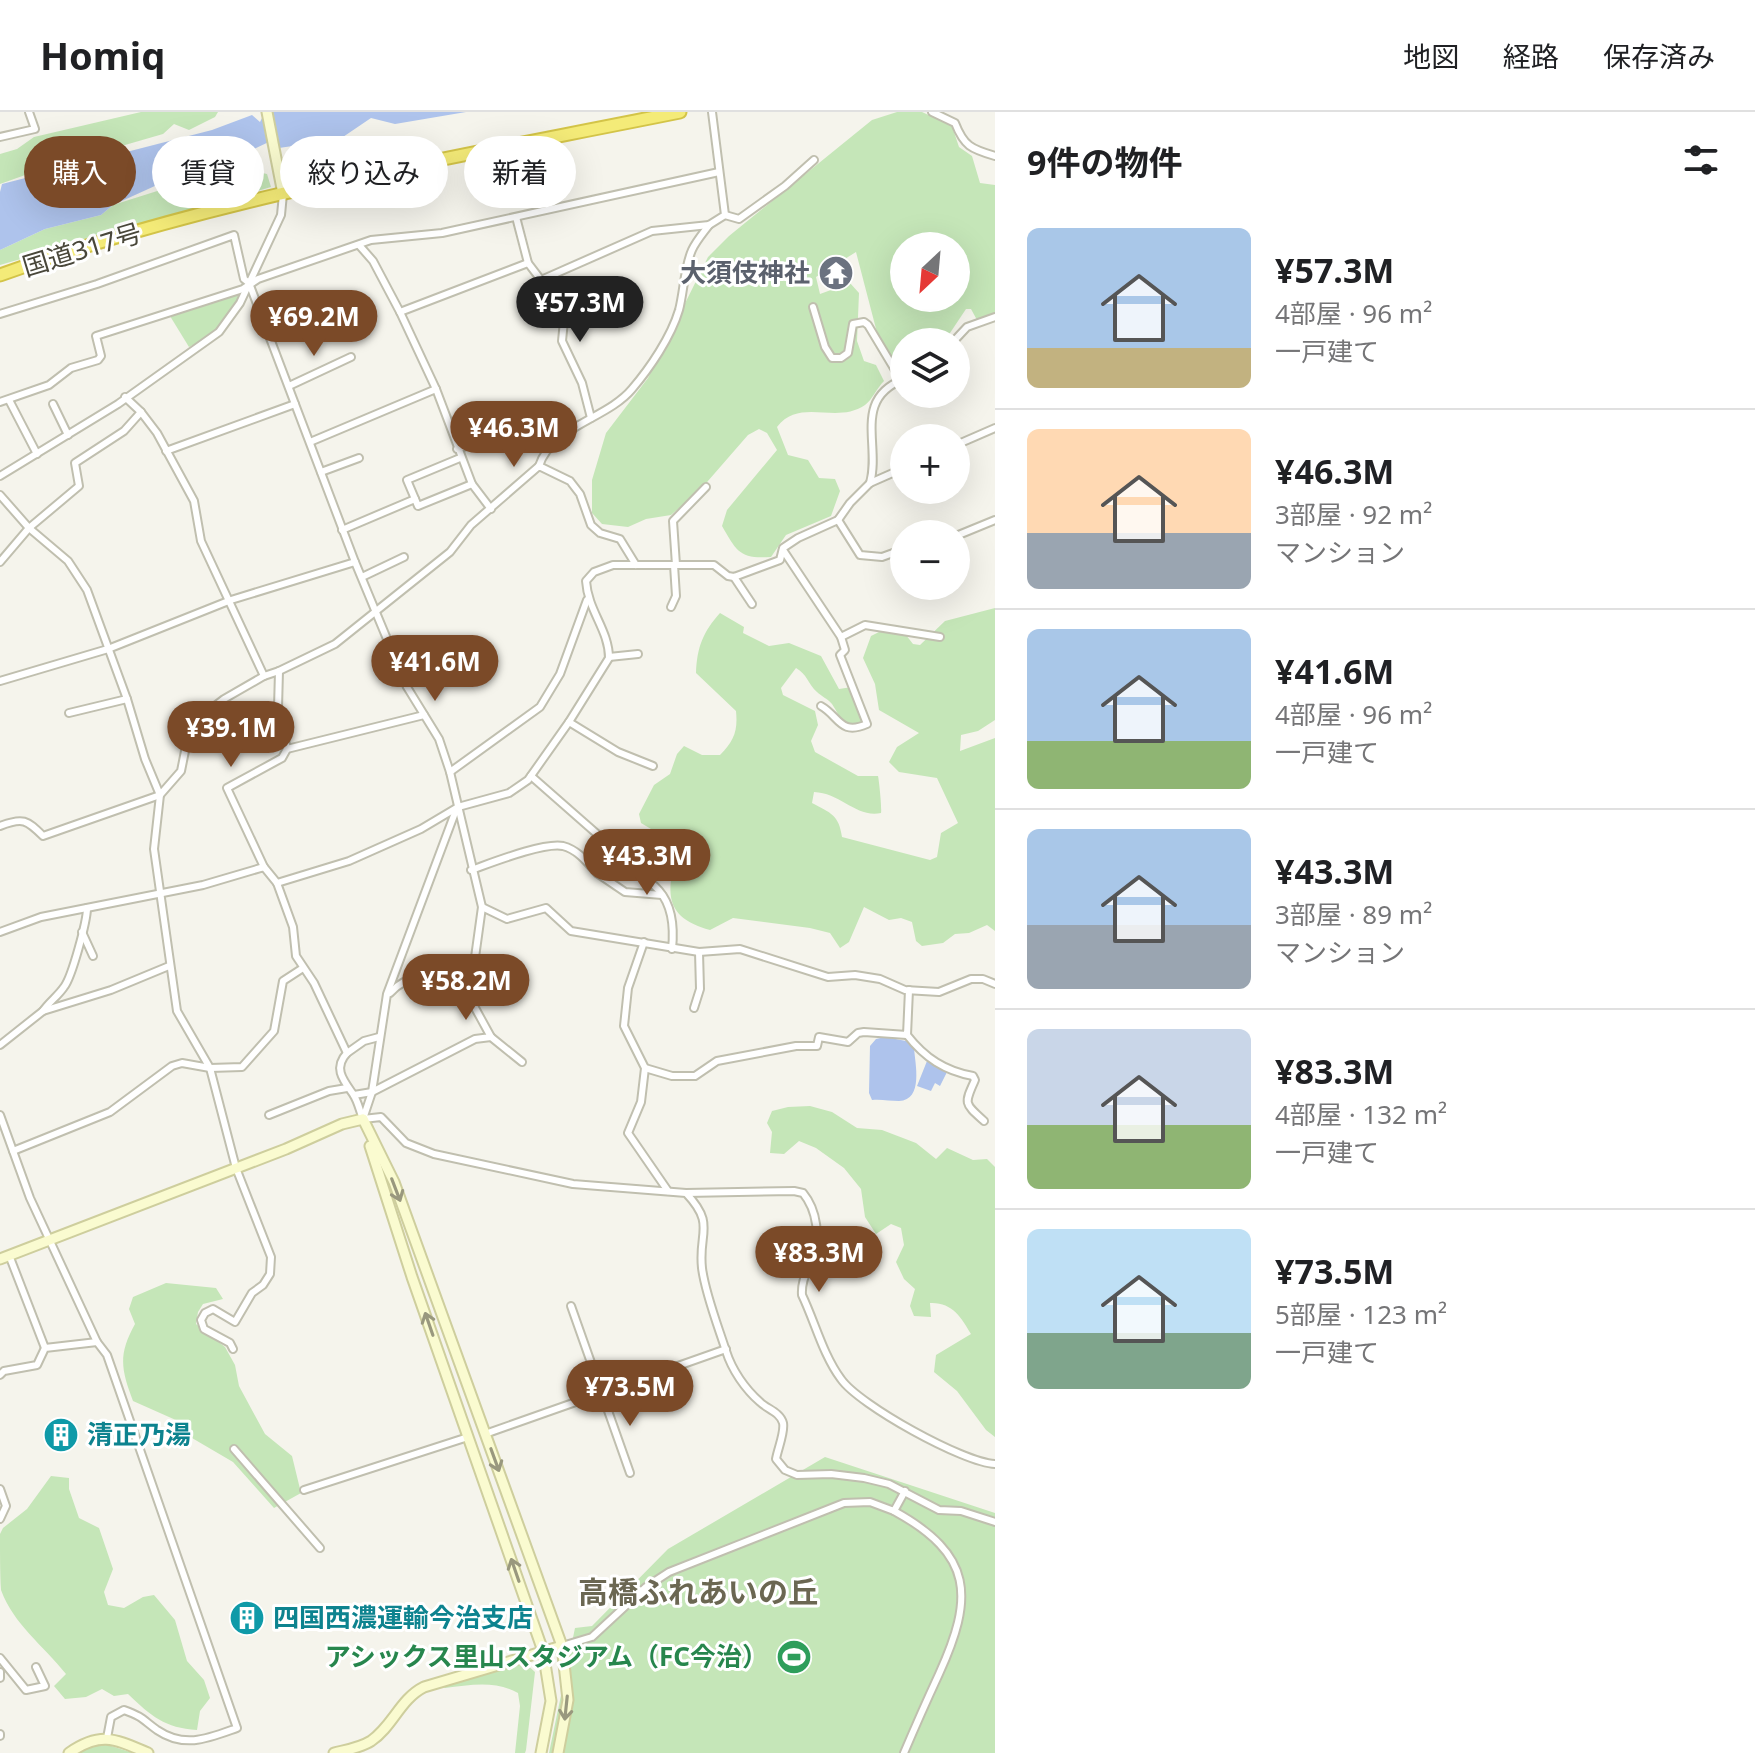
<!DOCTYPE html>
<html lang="ja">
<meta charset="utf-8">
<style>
:root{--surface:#fff;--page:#f6f6f6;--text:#202124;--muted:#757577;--line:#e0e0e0;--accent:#7b4a28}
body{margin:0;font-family:"Noto Sans","Noto Sans JP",sans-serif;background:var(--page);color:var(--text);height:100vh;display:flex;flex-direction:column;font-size:30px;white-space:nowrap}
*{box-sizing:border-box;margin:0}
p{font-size:26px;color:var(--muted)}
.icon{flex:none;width:44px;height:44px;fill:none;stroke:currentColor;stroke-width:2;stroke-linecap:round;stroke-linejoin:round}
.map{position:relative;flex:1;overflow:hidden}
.sheet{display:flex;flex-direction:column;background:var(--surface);width:760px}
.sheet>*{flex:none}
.guide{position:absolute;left:24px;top:24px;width:760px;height:72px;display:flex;gap:16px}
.needle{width:52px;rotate:206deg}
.fabs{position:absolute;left:890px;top:120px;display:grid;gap:16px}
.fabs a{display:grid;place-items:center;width:80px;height:80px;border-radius:50%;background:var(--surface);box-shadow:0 8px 32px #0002;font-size:40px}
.price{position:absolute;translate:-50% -68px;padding:0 18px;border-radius:28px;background:var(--accent);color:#fff;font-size:26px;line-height:52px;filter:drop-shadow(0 2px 4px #0008)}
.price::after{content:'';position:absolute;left:50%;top:48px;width:24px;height:18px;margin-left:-12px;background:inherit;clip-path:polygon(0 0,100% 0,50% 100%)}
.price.active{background:#222;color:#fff}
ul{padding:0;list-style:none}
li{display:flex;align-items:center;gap:24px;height:200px;padding:0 32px}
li+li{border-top:2px solid var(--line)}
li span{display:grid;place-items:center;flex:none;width:224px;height:160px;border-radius:12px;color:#555}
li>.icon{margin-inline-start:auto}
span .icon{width:96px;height:96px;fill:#fffc;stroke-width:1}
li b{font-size:34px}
h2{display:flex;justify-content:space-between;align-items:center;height:96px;padding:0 32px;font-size:34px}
.pill{padding:0 28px;border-radius:36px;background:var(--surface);box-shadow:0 8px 32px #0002;font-size:28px;line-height:72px}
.pill.active{background:var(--accent);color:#fff}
header{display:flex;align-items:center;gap:48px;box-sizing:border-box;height:112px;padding:0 40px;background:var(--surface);border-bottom:2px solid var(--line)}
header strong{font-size:38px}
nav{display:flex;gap:44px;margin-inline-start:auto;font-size:28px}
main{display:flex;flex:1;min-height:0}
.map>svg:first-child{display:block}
.green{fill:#c5e6b8;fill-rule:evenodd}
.water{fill:#aec3ec}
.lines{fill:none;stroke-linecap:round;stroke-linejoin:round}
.street-casing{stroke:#c0bfaf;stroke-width:10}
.secondary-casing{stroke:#cece9d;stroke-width:13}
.highway-casing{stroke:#d3c448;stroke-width:15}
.street{stroke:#fff;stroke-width:6}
.secondary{stroke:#fafbd0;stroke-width:9}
.highway{stroke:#f4eb78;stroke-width:11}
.oneway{stroke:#99987e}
.labels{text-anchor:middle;stroke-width:6;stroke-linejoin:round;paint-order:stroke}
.street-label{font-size:26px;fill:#49473a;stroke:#fff}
.worship-label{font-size:26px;font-weight:bold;fill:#5b616d;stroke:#fff;text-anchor:end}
.culture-label{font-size:26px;font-weight:bold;fill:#0d838f;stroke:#fff;text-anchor:start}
.leisure-label{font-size:26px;font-weight:bold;fill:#27864d;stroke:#fff;text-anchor:end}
.quarter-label{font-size:30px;font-weight:bold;fill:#6b6752;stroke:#fff}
</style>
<header>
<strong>Homiq</strong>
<nav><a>地図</a><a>経路</a><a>保存済み</a></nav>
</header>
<main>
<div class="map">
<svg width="995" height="1641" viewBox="0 0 995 1641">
<rect width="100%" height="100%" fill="#f5f4ec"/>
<g class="green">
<path d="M 141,0 L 218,0 L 215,5 L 189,18 L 174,12 L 163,22 L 42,57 L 0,72 L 0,42 L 17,37 L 34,25 Z"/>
<path d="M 897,0 L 922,0 L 952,14 L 959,35 L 972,44 L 980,71 L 995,73 L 995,202 L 977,208 L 971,197 L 966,197 L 944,230 L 904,230 L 904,258 L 881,236 L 856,140 L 816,165 L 820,182 L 850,171 L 859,181 L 857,229 L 864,249 L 876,253 L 884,269 C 877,276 872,288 865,293 C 836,313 800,285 777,315 L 788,343 L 808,348 L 819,366 L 835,367 L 840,379 L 831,404 L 786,423 L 771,445 C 740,447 737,440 722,414 L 727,398 L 777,338 L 767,321 L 759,317 L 748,323 L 701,377 L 671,403 L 646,407 L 628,415 L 602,412 L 592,401 L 592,368 L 606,321 L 648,266 L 708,145 L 729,124 L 872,8 ZM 904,134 L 956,134 L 956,186 L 904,186 Z"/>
<path d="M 233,55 L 267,62 L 271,75 L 0,153 L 0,138 L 45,117 L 101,103 L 113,93 Z"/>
<path d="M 241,180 C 228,206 216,222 189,235 L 170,204 Z"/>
<path d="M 995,496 L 995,608 L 978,619 L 961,623 L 960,639 L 995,626 L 995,819 L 987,813 L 969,821 L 955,822 L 943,831 L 922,834 L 916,829 L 912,810 L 901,806 L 889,808 L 864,795 L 849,830 L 840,836 L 830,821 L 810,816 L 733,806 L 710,818 C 683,810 667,799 671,768 C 673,754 681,744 680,730 L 666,722 L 662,717 L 651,717 L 641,711 L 639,702 L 654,673 L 670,662 L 677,642 L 684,634 L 702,643 L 720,643 C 734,629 738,619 736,599 L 696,561 C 697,535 703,520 720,501 L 744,515 L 743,521 L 769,534 L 789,531 L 821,544 L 839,577 L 852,575 L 866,611 C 844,622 842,607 832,592 C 828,587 821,584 817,580 C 808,572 807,562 796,556 L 781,576 L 783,583 L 815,599 L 818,613 L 811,629 L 815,640 L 858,664 L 878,664 C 879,668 882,696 881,701 C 856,706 841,681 814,680 L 812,691 C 831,701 839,703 842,725 L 930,748 L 937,745 L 941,721 L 958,711 L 937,666 L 899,660 L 889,650 L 897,635 L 919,621 L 879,598 L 875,572 L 863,546 L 871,524 L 881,519 L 906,523 L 913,532 L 920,533 L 945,509 Z"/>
<path d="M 810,994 L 832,1000 L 857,1016 L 882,1018 L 916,1031 L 936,1047 L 947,1036 L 973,1048 L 987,1047 L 995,1055 L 995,1325 L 986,1318 L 957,1279 L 934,1260 L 936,1243 L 971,1222 C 961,1205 952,1190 930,1191 L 931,1205 L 914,1204 L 910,1194 L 915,1177 L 904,1167 L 896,1150 L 904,1133 L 901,1116 L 891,1112 L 876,1122 L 865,1105 L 861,1077 L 844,1056 L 816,1036 L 799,1029 L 784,1042 L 770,1041 L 772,1020 L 767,1011 L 772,999 L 788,995 Z"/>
<path d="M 166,1171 L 216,1176 L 223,1187 L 203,1192 L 198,1200 L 196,1212 L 225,1235 L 235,1253 L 239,1274 L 265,1322 L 292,1344 L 301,1381 L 274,1396 L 233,1350 L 192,1326 L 178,1309 L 133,1289 C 121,1257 118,1243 135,1212 L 129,1197 L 133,1185 Z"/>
<path d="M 825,1345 L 995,1401 L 995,1641 L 549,1641 L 575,1516 L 592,1514 L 668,1437 Z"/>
<path d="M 51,1364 L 69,1366 L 69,1377 L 79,1406 L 99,1416 L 113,1457 L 104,1480 L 108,1493 L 124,1496 L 143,1485 L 154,1483 L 175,1508 L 187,1549 L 204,1568 L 210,1586 L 200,1599 L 197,1618 C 165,1616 151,1604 128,1582 L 114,1584 L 102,1577 L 86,1585 L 65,1587 L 54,1574 L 66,1562 C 43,1533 14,1513 1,1478 C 0,1463 0,1438 0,1422 L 3,1416 L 27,1397 Z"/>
<path d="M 523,1549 L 535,1560 L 526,1638 L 525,1641 L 515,1641 L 520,1594 L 518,1581 C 495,1568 470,1573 445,1576 L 439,1572 Z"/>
<path d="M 91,1632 L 108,1633 L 133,1641 L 74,1641 Z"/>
</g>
<g class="water">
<path d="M 265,0 L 466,0 L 395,12 L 371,6 L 340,27 L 279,36 L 275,27 L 224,51 L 157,73 L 113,93 L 101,103 L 45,117 L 0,138 L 0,80 L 2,72 L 212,18 L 252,3 L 260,10 Z"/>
<path d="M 885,925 L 906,929 L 914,936 C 915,951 924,988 899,989 C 890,989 881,987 872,988 L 869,981 L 870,934 L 876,927 Z"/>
<path d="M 927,949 L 947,960 L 940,974 L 935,971 L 931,979 L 917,974 Z"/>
</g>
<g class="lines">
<defs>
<g id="street">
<path d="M 932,0 L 955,11 C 964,34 971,37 995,44"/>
<path d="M 0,25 L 35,17 L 29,0"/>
<path d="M 725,103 L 739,107 L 785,74 L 814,48"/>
<path d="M 516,105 L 528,151 L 541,168 L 652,119 L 709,113 L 725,103 L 712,0"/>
<path d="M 359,133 L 373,149 L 400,200 L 436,277 L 472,372 L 491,397"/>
<path d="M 547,166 L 564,209 L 562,229 L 582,271 L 591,306"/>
<path d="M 813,195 L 825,235 L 832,246 L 841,246 L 848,241 L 853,212 L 864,210 L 868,213 L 901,268"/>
<path d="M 400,200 L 528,151"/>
<path d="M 0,202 L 97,172 L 234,123 L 244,167 L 249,171 L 355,450 L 407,575 L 439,627 L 450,660 L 482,795 L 472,867 L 474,894 L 491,925 L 475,927 L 372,980 L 354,983"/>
<path d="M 953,230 L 967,215 L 995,205"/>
<path d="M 289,274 L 351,245"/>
<path d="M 125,285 L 141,300"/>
<path d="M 9,288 L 37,342"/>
<path d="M 0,290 L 49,273 L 71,256 L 98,248 L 101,244 L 96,224 L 243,177 L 258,167 L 371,128 L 442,121 L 719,60"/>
<path d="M 53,292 L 68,323"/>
<path d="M 310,330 L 436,277"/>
<path d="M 956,333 L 995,316"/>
<path d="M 457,337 L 494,325"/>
<path d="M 166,339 L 295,292"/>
<path d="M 460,346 L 407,368 L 418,394 L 472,372"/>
<path d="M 539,354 C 552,314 607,307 632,277 C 650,256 671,225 679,198 C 684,179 684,156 692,138 C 696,129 704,120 709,113"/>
<path d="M 321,360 L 359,346"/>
<path d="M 0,364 L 118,292 L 219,220 L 240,191 L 281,103 L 283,82"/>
<path d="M 870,371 C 881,333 852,287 904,267"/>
<path d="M 0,383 L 29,416 L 68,449 L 87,478 L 127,587 L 145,647 L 160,683 L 154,737 L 177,899 L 210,956 L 236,1056 L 271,1145 L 270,1162 L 263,1173 L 252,1181 L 235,1210 L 213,1197 L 205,1201 L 201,1208 L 204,1217 L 230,1231 L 233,1237"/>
<path d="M 838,408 L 860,443 L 882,445 L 904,437"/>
<path d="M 342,418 L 415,387"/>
<path d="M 956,424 L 995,408"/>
<path d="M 783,438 L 841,525 L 845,538 L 840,543 L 867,612 C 840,624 839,604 821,594"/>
<path d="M 0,450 L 29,416 L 79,374 L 75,351 L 124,319 L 141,300 L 157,321 L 194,389 L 201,429 L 264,564"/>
<path d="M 676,453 L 673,409 L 706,375"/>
<path d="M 362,465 L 404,445"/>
<path d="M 734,465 L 752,492"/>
<path d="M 671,495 L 676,484 L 674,453"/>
<path d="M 841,525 L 865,513 L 940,525"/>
<path d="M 609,545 L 638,542"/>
<path d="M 0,569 L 108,537 L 231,488 L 355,450"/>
<path d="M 69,601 L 127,587"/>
<path d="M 569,610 L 618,640 L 653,654"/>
<path d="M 287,637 L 424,603"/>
<path d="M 450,660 L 540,595 L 560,562 L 587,488"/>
<path d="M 531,664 L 613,736 L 597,761 L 625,780 L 662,783"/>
<path d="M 0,714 C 23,705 27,708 43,724 L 160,683 L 181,659 L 188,624 L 202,604 L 224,587 L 264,564 L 279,559 L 335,532 L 450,440 L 471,413 L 539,354 L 570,369 L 580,382 L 591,413 L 600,421 L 620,427 L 636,453"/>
<path d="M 607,747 C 653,767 678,781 672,837"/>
<path d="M 264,755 L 227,676 L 282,646 L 287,637 L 278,596 L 279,559"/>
<path d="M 471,758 C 491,751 544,730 563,734 C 578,738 587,750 597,761"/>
<path d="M 277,771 L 293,815 L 296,844 L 314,871 L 347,941 L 364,929 L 379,925"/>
<path d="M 482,795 L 507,807 L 546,796 L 571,819 L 699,840 L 740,837 L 828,865 L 855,863 L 880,867 L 905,878 L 939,880 L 971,867 L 983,867 L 995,872"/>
<path d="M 0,820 L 41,805 L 203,773 L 264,755 L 277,771 L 349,749 L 421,717 L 458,695 L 509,681 L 528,668 L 569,610 L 609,546 C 609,518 588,499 586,469 L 594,460 L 613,453 L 714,453 L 728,464 L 734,465 L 780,448 L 783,436 L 798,426 L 838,408 L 850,391 L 870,371 L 904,356"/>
<path d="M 82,820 L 93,844"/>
<path d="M 644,830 L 628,876 L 624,914 L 645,956 L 641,990 L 628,1021 L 668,1079"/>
<path d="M 390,881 C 413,856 441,864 472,867"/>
<path d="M 694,896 L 700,877 L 699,840"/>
<path d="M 43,899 C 49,890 58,884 64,875 C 72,865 87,809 87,796"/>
<path d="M 907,923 C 925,946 945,959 973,964 L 975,968 C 964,992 964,991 984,1009"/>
<path d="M 491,925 L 522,950"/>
<path d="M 0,933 L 43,899 L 111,878 L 169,854"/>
<path d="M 347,941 C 333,956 343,968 353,982 C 358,989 360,1000 363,1007"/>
<path d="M 645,956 L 672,964 L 695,964 L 717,949 L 796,934 L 817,934 L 819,925 L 848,930 L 858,921 L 864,920 L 907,923 L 909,878"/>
<path d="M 0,1003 L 30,1086 L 97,1230 L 107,1243 L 237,1616 C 209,1626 185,1637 157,1618 C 142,1607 143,1605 124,1598 L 111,1605 L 107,1626"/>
<path d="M 269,1003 L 329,979 L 347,976"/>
<path d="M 363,1007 L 381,1005 L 406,1031 L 434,1042 L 573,1072 L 686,1081 C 716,1113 698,1120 702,1156 C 705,1181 718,1214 726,1239 C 732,1258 745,1277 760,1290 C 767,1297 780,1300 783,1311 C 785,1320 778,1336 776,1347 L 785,1358 L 797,1363 L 831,1362 L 864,1366 L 889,1372 L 939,1398 L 961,1399 L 995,1410"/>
<path d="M 363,1007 L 372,980 L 387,882 L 456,698"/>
<path d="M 13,1039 L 110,1000 L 172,954 L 182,951 L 210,956 L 242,955 L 274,919 L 283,869 L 303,856"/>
<path d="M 686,1081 L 794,1079 L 803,1081 C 817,1098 821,1126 812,1147 C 807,1160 801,1169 802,1183 C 815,1210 823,1243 841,1267 C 859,1293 964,1351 995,1352"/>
<path d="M 9,1143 L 45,1236"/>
<path d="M 571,1194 L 630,1361"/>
<path d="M 0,1263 L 4,1259 L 37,1253 L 45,1236 L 97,1230"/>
<path d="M 485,1322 L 726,1237"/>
<path d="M 234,1337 L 320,1436"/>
<path d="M 0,1377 L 6,1394 L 0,1407"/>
<path d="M 304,1378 L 468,1325"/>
<path d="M 894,1399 C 974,1443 974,1485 939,1562 C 927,1588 915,1615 904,1641"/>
<path d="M 562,1534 L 592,1525 L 646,1475 L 669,1460 L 844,1391 L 870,1390 L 894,1399 L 905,1379"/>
<path d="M 0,1546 L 26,1578 L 45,1574 L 36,1555"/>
<path d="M 0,1560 L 0,1566"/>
<path d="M 0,1622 L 0,1624"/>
</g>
<g id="secondary">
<path d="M 267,0 L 283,82"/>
<path d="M 363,1007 L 394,1070 L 562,1534 L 568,1588 L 558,1641"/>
<path d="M 370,1034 L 412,1165 L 543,1539 L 551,1589 L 541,1641"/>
<path d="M 0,1147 L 286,1037 L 342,1012 L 363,1007"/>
<path d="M 69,1641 C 101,1619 115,1627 148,1641"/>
<path d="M 334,1641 C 346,1638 360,1636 371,1629 C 393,1614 400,1587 424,1575 L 562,1534"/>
</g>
<path id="highway" d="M 0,163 C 220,84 452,46 680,0"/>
</defs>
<use href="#street" class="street-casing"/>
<use href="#secondary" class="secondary-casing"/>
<use href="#highway" class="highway-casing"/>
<use href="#street" class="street"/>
<use href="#secondary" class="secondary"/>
<use href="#highway" class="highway"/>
</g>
<defs><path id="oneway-shaft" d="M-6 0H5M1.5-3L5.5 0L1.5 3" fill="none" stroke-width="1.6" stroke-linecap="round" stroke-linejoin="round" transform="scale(2)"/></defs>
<g class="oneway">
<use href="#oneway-shaft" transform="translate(396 1078) rotate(69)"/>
<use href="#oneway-shaft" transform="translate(429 1212) rotate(-109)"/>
<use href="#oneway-shaft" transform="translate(495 1348) rotate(70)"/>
<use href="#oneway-shaft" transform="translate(515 1458) rotate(-109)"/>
<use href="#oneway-shaft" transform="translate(566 1596) rotate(96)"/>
</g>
<defs>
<symbol id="temple-disc" viewBox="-11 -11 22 22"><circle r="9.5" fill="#6b7280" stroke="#fff"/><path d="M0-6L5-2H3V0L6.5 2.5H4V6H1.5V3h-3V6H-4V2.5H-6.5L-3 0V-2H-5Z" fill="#fff"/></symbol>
<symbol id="building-disc" viewBox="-11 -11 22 22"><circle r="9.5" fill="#0f9aa8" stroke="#fff"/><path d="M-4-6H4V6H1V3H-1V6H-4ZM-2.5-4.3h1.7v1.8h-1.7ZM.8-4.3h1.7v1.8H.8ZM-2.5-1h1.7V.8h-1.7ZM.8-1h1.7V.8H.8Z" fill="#fff"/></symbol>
<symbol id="stadium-disc" viewBox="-11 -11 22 22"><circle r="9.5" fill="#2e9e5b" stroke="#fff"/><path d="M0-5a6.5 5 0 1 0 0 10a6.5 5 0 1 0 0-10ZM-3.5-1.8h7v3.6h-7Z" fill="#fff"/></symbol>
</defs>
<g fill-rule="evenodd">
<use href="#temple-disc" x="816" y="141" width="40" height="40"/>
<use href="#building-disc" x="41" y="1303" width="40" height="40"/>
<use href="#building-disc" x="227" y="1486" width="40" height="40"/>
<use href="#stadium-disc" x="774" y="1525" width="40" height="40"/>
</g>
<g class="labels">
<g class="street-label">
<text transform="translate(82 138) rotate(-17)" y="9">国道317号</text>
</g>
<g class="worship-label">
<text x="810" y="170">大須伎神社</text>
</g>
<g class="culture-label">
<text x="87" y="1332">清正乃湯</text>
<text x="273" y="1515">四国西濃運輸今治支店</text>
</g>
<g class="leisure-label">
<text x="768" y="1554">アシックス里山スタジアム（FC今治）</text>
</g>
<g class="quarter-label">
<text x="698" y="1491">高橋ふれあいの丘</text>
</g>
</g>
</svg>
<div class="fabs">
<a><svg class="needle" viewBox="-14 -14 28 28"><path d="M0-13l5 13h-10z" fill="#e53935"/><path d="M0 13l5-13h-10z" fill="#757577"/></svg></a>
<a><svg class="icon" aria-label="layers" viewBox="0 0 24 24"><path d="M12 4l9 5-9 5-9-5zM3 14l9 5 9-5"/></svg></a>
<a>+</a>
<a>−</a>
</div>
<b class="price active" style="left:580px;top:232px">¥57.3M</b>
<b class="price" style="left:314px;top:246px">¥69.2M</b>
<b class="price" style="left:514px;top:357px">¥46.3M</b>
<b class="price" style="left:435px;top:591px">¥41.6M</b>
<b class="price" style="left:231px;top:657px">¥39.1M</b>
<b class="price" style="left:647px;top:785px">¥43.3M</b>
<b class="price" style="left:466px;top:910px">¥58.2M</b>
<b class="price" style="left:819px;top:1182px">¥83.3M</b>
<b class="price" style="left:630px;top:1316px">¥73.5M</b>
<div class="guide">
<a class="pill active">購入</a>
<a class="pill">賃貸</a>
<a class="pill">絞り込み</a>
<a class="pill">新着</a>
</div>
</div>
<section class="sheet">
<h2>9件の物件<svg class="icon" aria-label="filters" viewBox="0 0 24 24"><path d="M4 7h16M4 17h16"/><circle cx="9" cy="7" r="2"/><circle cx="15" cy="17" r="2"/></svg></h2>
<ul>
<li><span style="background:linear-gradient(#a9c7e8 75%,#c2b280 0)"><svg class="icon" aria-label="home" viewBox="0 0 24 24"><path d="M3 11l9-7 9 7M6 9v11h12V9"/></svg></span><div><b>¥57.3M</b><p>4部屋 · 96 m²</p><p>一戸建て</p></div></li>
<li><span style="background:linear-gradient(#ffd9b3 65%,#9aa5b1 0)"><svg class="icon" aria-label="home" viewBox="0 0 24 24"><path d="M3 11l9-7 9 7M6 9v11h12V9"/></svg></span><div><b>¥46.3M</b><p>3部屋 · 92 m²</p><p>マンション</p></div></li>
<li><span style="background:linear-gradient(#a9c7e8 70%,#8fb573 0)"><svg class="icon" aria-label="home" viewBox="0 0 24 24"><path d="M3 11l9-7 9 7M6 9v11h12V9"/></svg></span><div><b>¥41.6M</b><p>4部屋 · 96 m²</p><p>一戸建て</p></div></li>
<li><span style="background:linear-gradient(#a9c7e8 60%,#9aa5b1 0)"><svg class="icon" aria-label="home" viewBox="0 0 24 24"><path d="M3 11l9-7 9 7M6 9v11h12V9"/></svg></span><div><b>¥43.3M</b><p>3部屋 · 89 m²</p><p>マンション</p></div></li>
<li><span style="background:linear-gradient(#c9d6e8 60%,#8fb573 0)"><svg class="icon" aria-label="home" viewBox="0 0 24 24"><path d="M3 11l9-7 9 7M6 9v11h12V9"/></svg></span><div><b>¥83.3M</b><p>4部屋 · 132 m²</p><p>一戸建て</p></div></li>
<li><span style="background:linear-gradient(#bfe0f5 65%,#7fa58c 0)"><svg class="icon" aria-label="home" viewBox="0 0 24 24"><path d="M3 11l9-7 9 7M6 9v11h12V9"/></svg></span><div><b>¥73.5M</b><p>5部屋 · 123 m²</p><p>一戸建て</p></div></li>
</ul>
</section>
</main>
